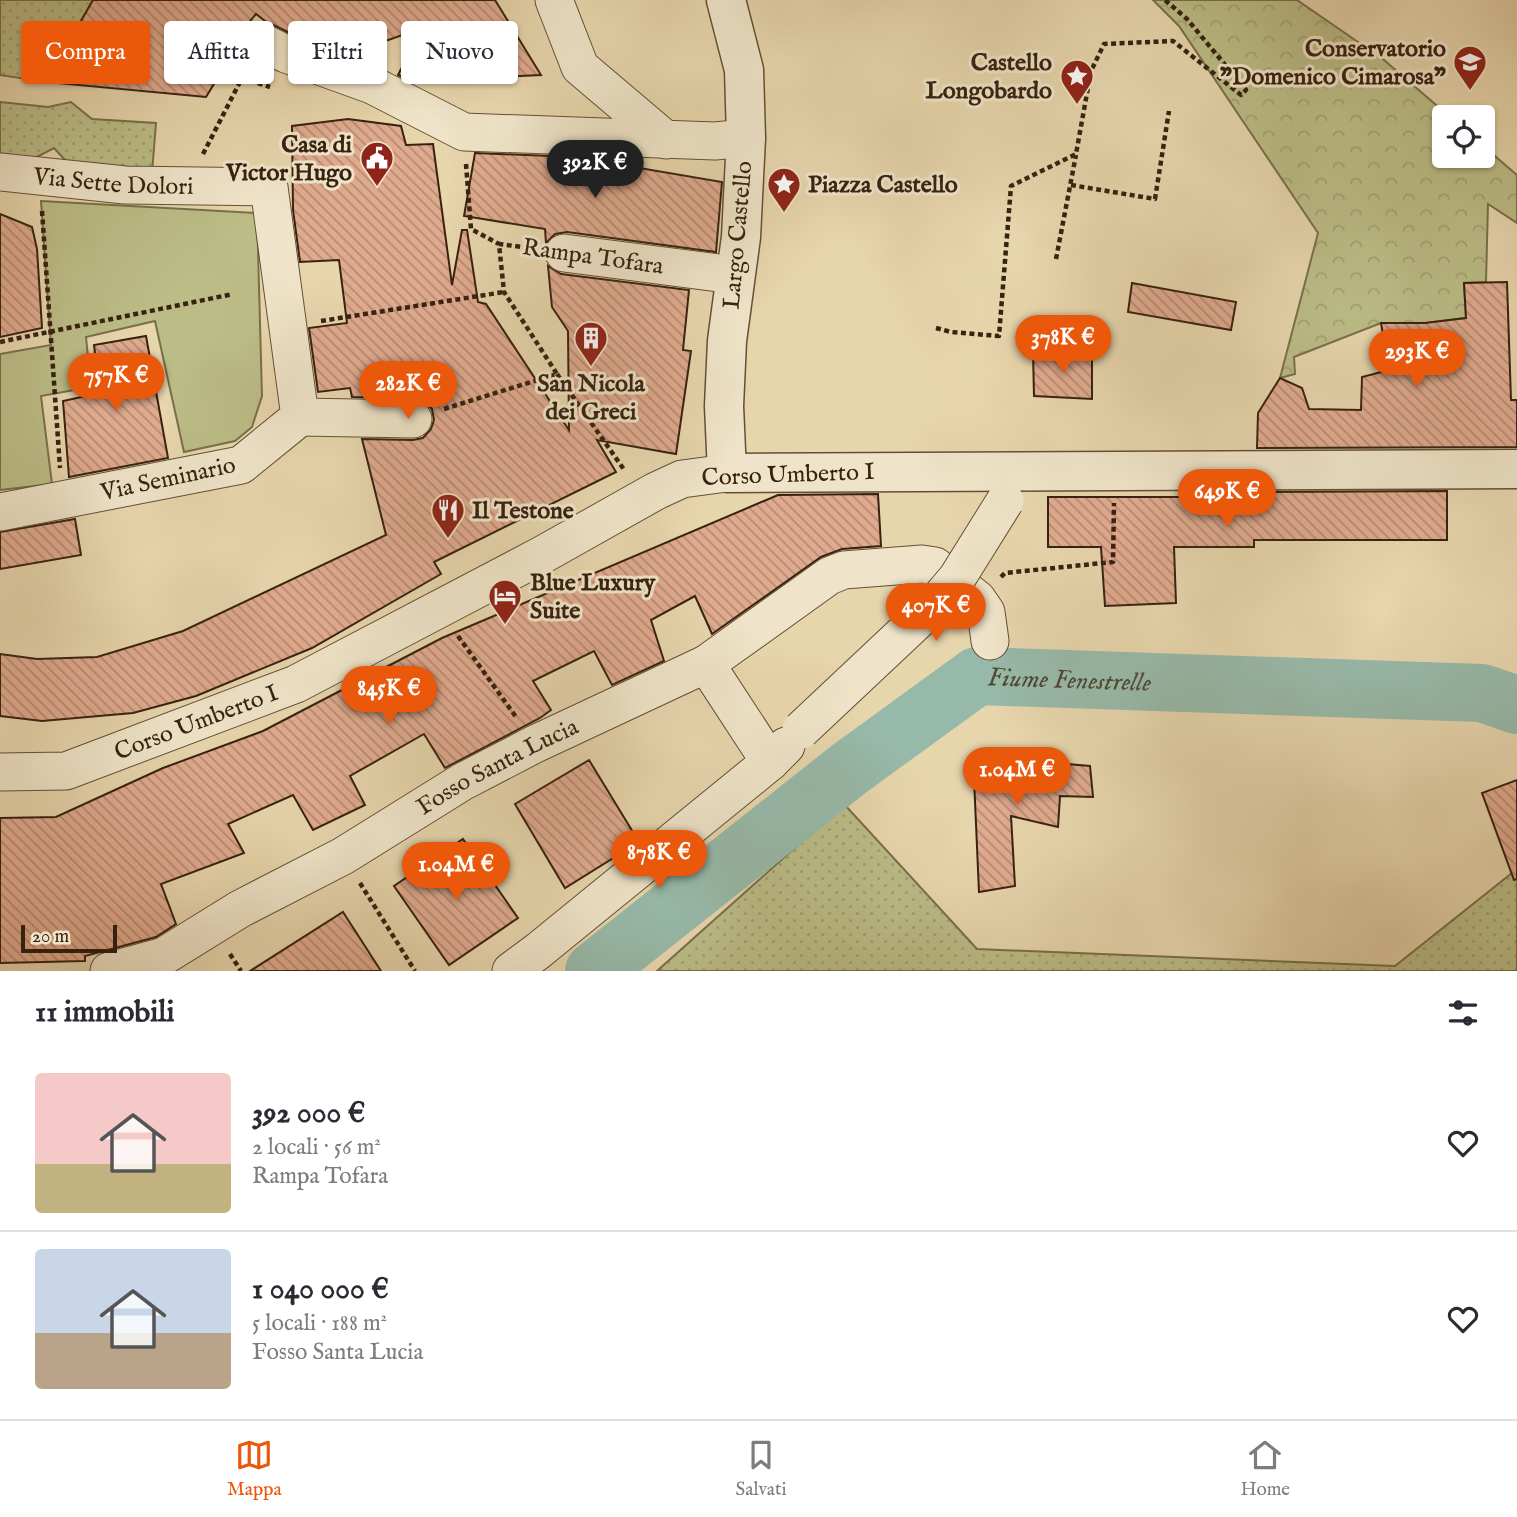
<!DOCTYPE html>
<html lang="it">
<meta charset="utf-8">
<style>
:root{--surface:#fff;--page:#f7f7f7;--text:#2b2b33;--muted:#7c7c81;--line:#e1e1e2;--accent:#ea580c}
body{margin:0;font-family:"IM FELL English",serif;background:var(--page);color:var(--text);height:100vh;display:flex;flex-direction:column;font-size:26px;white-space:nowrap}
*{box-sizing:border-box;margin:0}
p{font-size:23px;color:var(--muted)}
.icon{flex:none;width:38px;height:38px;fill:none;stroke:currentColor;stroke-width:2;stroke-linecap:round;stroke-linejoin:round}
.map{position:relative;height:971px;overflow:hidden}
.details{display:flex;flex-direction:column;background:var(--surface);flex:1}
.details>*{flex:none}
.top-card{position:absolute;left:21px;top:21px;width:700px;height:63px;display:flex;gap:14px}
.fabs{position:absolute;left:1432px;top:105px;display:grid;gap:14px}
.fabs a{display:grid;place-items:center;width:63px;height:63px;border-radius:7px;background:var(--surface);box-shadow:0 2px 5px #0004;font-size:35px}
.scale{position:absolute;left:21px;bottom:18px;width:96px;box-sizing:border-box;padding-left:7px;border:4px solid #372210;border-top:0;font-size:19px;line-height:24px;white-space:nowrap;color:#372210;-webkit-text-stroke:5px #efe4c9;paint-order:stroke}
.price{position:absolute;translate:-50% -60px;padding:0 16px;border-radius:24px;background:var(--accent);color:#fff;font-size:23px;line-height:46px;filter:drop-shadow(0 2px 4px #0008)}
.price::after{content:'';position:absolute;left:50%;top:42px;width:21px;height:16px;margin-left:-10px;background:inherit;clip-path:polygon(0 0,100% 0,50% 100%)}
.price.selected{background:#222;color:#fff}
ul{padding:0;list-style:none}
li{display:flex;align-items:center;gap:21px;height:175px;padding:0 35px}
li+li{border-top:2px solid var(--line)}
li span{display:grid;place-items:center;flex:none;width:196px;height:140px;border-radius:7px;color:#555}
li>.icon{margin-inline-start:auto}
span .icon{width:84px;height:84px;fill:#fffc;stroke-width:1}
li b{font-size:30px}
h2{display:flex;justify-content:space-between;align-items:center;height:84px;padding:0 35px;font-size:30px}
.tag{padding:0 24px;border-radius:7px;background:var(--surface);box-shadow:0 2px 5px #0004;font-size:24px;line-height:63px}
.tag.selected{background:var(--accent);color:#fff}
.menu{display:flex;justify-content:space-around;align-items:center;height:98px;border-top:2px solid var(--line);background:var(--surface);font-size:19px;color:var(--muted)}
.menu a{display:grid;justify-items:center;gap:4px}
.menu .selected{color:var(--accent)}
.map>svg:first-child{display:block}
.grass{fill:#bbbc86;stroke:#796f4b;stroke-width:2}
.forest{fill:url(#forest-crowns);stroke:#796f4b;stroke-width:2}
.park{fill:url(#park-dots);stroke:#796f4b;stroke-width:2}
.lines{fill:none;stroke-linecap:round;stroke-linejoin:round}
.river{stroke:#97b9a9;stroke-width:58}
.building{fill:url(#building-back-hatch);stroke:#372210;stroke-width:2}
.minor-casing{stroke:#634f37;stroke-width:39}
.tertiary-casing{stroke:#634f37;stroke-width:41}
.path{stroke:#372210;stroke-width:4.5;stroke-dasharray:5 3.5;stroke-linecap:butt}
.minor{stroke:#efe4c9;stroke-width:37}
.tertiary{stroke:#efe4c9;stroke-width:38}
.minor-bridge-casing{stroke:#634f37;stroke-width:39;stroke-linecap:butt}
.minor-bridge{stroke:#efe4c9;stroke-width:37}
.labels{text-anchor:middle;stroke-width:6;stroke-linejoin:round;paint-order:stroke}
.poi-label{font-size:24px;font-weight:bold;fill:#372210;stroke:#efe4c9;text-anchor:end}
.street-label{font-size:24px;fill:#372210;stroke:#efe4c9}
.water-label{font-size:26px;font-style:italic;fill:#4f4836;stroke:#efe4c9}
</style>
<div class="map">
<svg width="1517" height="971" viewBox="0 0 1517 971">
<defs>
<pattern id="forest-crowns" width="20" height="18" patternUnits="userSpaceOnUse" patternTransform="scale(1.75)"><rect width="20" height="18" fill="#bbbc86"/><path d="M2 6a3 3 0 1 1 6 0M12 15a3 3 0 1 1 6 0" fill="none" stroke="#a1a173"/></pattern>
<pattern id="park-dots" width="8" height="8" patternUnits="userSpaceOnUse" patternTransform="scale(1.75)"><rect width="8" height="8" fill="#bbbc86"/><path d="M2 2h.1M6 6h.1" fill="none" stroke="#a1a173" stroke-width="1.8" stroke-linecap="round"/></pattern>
<pattern id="building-back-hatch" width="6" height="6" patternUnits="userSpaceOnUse" patternTransform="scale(1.75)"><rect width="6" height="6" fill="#e0aa8e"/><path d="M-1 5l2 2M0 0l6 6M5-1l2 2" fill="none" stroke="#b68a73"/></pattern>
</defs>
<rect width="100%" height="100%" fill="#e7d5ac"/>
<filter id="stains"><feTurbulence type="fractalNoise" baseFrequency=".00286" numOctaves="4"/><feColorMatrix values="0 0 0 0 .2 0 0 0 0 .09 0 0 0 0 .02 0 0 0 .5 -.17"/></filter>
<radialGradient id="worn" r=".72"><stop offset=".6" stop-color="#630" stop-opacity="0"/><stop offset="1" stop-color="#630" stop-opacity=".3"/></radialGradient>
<path class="grass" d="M 41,201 L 257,213 L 262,396 L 252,427 L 235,441 L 184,452 L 155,321 L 86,337 L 91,387 L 41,396 L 52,484 L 0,490 L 0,354 L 51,345 Z"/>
<path class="forest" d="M 1153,0 L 1297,0 L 1384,60 L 1450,117 L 1444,117 L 1444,156 L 1482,156 L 1482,145 L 1517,175 L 1517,223 L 1488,204 L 1486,282 L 1464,283 L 1466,318 L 1425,323 L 1381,323 L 1294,357 L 1295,374 L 1280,378 L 1318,233 L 1179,26 Z"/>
<g class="park">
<path d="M 0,0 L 93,0 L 46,82 L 0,75 Z"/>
<path d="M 0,102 L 48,107 L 71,102 L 92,119 L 156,123 L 152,173 L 66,161 L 54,148 L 33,159 L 0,155 Z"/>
<path d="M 844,804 L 977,949 L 1395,966 L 1517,869 L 1517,971 L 657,971 Z"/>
</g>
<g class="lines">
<path class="river" id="s1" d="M 594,971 L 849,769 L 977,676 L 1482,693 L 1517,705"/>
</g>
<g class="building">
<path d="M 93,0 L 495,0 L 541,75 L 411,81 L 398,75 L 422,28 L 349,54 L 294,35 L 265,21 L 256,14 L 242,31 L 239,43 L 206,97 L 46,82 Z"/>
<path d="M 348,119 L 401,126 L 406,145 L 433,144 L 452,285 L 462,230 L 467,230 L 478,302 L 486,304 L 569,430 L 568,331 L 552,307 L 548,266 L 561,274 L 689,290 L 683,350 L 691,351 L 676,454 L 597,440 L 616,472 L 434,562 L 441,574 L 312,648 L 196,696 L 133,713 L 42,721 L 0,716 L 0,654 L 37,659 L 97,657 L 183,631 L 386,535 L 362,439 L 413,440 L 423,438 L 431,429 L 434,420 L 432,409 L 424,401 L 414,398 L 352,397 L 350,388 L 318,392 L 309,328 L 347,323 L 339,260 L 300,262 L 293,210 L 292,126 Z"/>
<path d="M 475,153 L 575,157 L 722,182 L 716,252 L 567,232 L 555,234 L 546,243 L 545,229 L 464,216 Z"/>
<path d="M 0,214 L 32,227 L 37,249 L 42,328 L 0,337 Z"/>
<path d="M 1507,282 L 1511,400 L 1517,400 L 1517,447 L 1257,448 L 1258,413 L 1280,378 L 1302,388 L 1309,409 L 1361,410 L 1362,377 L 1389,370 L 1381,323 L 1425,323 L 1466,318 L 1464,283 Z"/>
<path d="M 1132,283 L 1236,302 L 1231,330 L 1128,312 Z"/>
<path d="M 146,336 L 168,458 L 69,477 L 63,401 L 100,393 L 94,345 Z"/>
<path d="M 1033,352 L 1092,354 L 1092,399 L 1034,396 Z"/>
<path d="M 1447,491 L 1447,540 L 1254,540 L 1254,547 L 1174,547 L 1176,603 L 1105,606 L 1101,547 L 1048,547 L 1048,497 L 1255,497 L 1255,492 Z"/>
<path d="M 878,494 L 881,546 L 842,549 L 821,557 L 712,634 L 695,596 L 651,620 L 664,661 L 612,685 L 594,651 L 533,681 L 551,710 L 540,718 L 445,768 L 424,734 L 350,776 L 365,805 L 313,830 L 293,795 L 228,824 L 244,853 L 161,884 L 176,924 L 156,937 L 85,956 L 85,961 L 0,963 L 0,818 L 56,817 L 163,768 L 263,731 L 442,638 L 778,495 Z"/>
<path d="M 75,519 L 81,555 L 0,569 L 0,532 Z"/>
<path d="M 973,756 L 1090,766 L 1093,797 L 1060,796 L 1058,827 L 1011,816 L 1015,886 L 979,892 Z"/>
<path d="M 589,760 L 639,842 L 565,888 L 515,804 Z"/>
<path d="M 1517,780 L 1517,879 L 1514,880 L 1482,793 Z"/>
<path d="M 463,839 L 518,918 L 449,965 L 394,886 Z"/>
<path d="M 343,912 L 381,971 L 250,971 Z"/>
</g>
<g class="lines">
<defs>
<g id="minor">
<path d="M 554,0 L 580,67 L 666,140"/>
<path d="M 260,41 L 286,54 L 372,85 L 464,132 L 715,141 L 746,138"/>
<path id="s2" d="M 0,172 L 125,185 L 269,187 L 300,417 L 241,465 L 0,512"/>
<path d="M 564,253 L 734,275"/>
<path d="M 300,417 L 413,419"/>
<path d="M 770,762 L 706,664 L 829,576 L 844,570 L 922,564 L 935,566 L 977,599 L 986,612 L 990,641"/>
<path id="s3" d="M 0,772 L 66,771 L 296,684 L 542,555 L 656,491 L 682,479 L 727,473"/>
<path id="s4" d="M 109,971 L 164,956 L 240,909 L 343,856 L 462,782 L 535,744 L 706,664"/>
<path d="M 511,971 L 538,951 L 770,762 L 786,746"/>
</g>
<path id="tertiary" d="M 726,0 L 744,70 L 746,138 L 741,237 L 727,341 L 724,406 L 727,473 L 1517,469"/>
</defs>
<use href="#minor" class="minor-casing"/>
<use href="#tertiary" class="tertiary-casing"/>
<g class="path">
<path d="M 203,154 L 242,78 L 270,87"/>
<path d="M 466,164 L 471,229 L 499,244"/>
<path d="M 1071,185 L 1155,199 L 1169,111"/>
<path d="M 42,211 L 60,468"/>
<path d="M 1056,259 L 1076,155"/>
<path d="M 321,321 L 504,292"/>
<path d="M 936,328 L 951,332 L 999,336 L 1011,186 L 1076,154 L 1091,71 L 1104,44 L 1173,41 L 1241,95 L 1246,90 L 1187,19 L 1165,0"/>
<path d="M 0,342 L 233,294"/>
<path d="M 557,374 L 625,471"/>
<path d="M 444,409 L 557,374 L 504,292 L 499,244 L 530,248"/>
<path d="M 1001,577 L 1005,573 L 1113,562 L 1114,503"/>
<path d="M 458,636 L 516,717"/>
<path d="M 360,883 L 415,971"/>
<path d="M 230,954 L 241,971"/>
</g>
<use href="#minor" class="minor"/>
<use href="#tertiary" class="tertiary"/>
<defs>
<path id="minor-bridge" d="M 801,730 L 935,604 L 957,578 L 1005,501"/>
</defs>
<use href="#minor-bridge" class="minor-bridge-casing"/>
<use href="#minor-bridge" class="minor-bridge"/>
</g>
<defs>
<symbol id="university-pin" viewBox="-11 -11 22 30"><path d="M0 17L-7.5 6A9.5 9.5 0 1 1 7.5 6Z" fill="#8f2418" stroke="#efe4c9"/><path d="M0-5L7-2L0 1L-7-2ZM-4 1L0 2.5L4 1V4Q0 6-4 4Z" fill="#fff"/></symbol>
<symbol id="sight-pin" viewBox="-11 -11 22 30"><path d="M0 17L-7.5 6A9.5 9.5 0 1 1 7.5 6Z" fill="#8f2418" stroke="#efe4c9"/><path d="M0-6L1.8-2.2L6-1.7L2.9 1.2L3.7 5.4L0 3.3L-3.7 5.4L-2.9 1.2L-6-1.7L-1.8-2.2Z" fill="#fff"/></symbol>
<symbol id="civic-pin" viewBox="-11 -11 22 30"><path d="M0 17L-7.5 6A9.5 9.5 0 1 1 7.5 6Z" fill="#8f2418" stroke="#efe4c9"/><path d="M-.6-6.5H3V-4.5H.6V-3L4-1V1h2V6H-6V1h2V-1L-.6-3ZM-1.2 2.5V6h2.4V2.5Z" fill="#fff"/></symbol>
<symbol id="building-pin" viewBox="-11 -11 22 30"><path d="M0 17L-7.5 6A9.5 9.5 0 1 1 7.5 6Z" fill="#8f2418" stroke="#efe4c9"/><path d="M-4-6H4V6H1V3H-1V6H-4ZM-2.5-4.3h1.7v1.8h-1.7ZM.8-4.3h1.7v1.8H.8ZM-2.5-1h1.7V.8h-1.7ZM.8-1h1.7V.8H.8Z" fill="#fff"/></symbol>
<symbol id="restaurant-pin" viewBox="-11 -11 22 30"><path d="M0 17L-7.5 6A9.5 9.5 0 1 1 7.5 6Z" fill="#8f2418" stroke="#efe4c9"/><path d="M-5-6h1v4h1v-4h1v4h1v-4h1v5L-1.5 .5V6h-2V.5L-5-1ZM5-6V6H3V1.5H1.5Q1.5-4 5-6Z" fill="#fff"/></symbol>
<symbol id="hotel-pin" viewBox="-11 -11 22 30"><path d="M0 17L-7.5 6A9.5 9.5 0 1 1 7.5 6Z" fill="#8f2418" stroke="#efe4c9"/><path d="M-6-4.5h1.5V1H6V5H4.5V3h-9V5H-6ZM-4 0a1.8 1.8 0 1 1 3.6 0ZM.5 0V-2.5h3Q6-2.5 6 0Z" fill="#fff"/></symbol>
</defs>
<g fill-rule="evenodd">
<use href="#university-pin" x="1451" y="43" width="38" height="52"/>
<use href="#sight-pin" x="1058" y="57" width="38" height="52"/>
<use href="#civic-pin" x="358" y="139" width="38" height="52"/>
<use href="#sight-pin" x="765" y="165" width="38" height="52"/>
<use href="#building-pin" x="572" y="319" width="38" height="52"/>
<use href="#restaurant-pin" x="429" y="491" width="38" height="52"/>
<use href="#hotel-pin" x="486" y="577" width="38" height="52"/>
</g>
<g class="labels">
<g class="poi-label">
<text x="1446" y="56">Conservatorio<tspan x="1446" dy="28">"Domenico Cimarosa"</tspan></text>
<text x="1052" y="70">Castello<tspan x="1052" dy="28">Longobardo</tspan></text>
<text x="352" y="152">Casa di<tspan x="352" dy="28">Victor Hugo</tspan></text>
<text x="808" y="192" text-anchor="start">Piazza Castello</text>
<text x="591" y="391" text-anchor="middle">San Nicola<tspan x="591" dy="28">dei Greci</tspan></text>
<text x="472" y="518" text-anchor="start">Il Testone</text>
<text x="530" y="590" text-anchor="start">Blue Luxury<tspan x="530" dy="28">Suite</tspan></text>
</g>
<g class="street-label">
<text dy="8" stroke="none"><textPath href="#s2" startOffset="114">Via Sette Dolori</textPath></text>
<text transform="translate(737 235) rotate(-85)" y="8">Largo Castello</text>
<text transform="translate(593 256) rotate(8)" y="8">Rampa Tofara</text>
<text transform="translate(788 474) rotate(-2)" y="8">Corso Umberto I</text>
<text transform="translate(168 478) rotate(-12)" y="8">Via Seminario</text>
<text dy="8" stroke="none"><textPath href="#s3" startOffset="205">Corso Umberto I</textPath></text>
<text dy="8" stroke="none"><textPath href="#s4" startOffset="441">Fosso Santa Lucia</textPath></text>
</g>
<g class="water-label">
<text dy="9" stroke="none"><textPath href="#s1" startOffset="576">Fiume Fenestrelle</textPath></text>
</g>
</g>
<rect width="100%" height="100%" filter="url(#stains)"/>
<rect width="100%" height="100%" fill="url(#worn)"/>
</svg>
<div class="fabs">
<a><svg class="icon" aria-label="locate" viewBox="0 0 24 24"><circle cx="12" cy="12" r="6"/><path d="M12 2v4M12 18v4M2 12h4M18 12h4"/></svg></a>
</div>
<div class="scale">20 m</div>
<b class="price selected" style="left:595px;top:200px">392K €</b>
<b class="price" style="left:1063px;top:375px">378K €</b>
<b class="price" style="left:1417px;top:389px">293K €</b>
<b class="price" style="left:116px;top:413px">757K €</b>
<b class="price" style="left:408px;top:421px">282K €</b>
<b class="price" style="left:1227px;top:529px">649K €</b>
<b class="price" style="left:936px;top:643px">407K €</b>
<b class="price" style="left:389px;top:726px">845K €</b>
<b class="price" style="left:1017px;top:807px">1.04M €</b>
<b class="price" style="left:659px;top:890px">878K €</b>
<b class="price" style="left:456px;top:902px">1.04M €</b>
<div class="top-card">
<a class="tag selected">Compra</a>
<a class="tag">Affitta</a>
<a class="tag">Filtri</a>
<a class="tag">Nuovo</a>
</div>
</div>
<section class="details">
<h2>11 immobili<svg class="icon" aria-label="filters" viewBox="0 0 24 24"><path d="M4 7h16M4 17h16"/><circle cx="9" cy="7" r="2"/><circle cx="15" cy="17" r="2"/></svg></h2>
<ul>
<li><span style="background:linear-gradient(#f6c9c9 65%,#c2b280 0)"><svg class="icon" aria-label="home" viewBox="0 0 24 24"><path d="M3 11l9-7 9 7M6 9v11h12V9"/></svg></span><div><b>392 000 €</b><p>2 locali · 56 m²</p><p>Rampa Tofara</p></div><svg class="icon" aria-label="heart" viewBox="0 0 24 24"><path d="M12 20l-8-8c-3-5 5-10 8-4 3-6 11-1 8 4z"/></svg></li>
<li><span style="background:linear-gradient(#c9d6e8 60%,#b9a48a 0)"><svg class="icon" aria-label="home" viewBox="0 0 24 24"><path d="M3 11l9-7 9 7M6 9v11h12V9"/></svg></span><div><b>1 040 000 €</b><p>5 locali · 188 m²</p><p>Fosso Santa Lucia</p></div><svg class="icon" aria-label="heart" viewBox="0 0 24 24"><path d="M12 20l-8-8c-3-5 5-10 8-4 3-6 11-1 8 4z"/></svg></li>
</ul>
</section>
<nav class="menu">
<a class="selected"><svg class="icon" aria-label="map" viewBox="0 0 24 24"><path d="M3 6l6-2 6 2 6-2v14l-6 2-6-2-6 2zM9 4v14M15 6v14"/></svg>Mappa</a>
<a><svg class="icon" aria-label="saved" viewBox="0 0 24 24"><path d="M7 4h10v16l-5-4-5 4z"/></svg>Salvati</a>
<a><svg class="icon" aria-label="home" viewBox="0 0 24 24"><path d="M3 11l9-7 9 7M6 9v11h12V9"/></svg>Home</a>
</nav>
